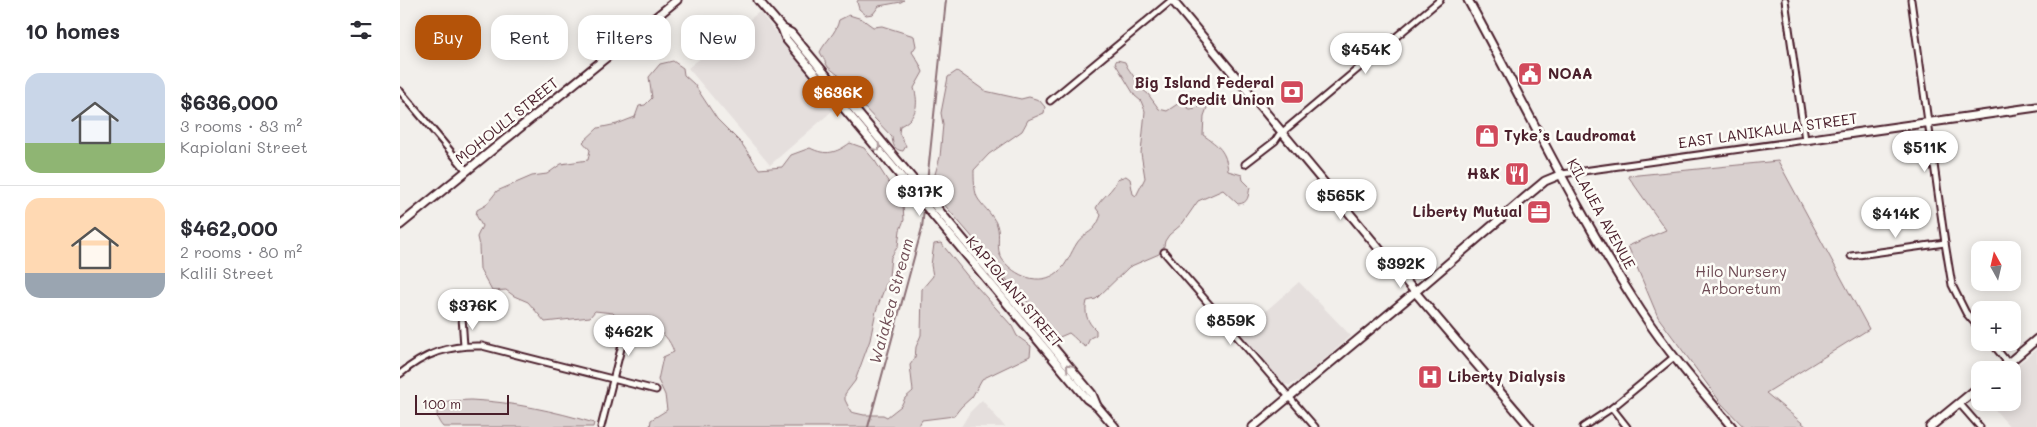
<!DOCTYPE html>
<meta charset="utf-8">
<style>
:root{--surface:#fff;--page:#f2f2f3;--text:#2b2b33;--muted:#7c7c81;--line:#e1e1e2;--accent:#b45309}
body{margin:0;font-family:Mali,sans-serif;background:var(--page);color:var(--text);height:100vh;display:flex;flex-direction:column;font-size:19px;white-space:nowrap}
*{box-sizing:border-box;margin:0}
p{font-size:16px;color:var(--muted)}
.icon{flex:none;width:28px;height:28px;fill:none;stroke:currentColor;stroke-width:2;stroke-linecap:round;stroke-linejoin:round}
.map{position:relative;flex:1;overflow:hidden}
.details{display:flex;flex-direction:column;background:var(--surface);width:400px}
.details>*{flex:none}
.top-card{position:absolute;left:15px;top:15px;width:475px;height:45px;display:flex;gap:10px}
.needle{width:32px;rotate:352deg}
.buttons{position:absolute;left:1571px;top:241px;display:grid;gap:10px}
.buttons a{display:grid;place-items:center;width:50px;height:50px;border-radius:10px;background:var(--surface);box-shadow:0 2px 12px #0003;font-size:25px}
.scale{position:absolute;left:15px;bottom:12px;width:94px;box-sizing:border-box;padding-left:5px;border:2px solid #4a1f2b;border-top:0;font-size:14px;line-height:18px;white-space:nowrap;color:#4a1f2b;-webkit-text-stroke:4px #fdfcf7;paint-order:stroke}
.price{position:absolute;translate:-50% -42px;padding:0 11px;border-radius:18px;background:#fff;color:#222;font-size:16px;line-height:32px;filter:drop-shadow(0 1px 2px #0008)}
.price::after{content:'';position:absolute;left:50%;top:30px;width:15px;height:11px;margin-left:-8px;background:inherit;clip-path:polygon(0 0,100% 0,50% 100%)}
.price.active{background:var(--accent);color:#fff}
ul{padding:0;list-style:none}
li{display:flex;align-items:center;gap:15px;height:125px;padding:0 25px}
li+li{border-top:1px solid var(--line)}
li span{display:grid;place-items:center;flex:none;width:140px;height:100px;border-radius:15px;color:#555}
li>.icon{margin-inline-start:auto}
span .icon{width:60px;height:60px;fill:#fffc;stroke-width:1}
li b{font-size:21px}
h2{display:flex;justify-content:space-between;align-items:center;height:60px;padding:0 25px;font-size:21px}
.chip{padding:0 18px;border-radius:15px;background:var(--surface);box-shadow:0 2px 12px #0003;font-size:18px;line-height:45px}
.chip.active{background:var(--accent);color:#fff}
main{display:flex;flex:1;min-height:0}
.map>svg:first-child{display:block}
.built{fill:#e5dfdd}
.green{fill:#d9d0cf;stroke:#92787d}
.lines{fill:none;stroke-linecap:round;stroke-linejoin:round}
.stream{stroke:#8b6f75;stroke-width:2}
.street-casing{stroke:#4a1f2b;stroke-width:9}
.secondary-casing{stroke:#4a1f2b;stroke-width:11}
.street{stroke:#fdfcf7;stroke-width:5}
.secondary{stroke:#fdfcf7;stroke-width:7}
.oneway{stroke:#ac999b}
.labels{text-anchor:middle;stroke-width:5;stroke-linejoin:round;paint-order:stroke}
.poi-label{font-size:15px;font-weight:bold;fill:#4a1f2b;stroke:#fdfcf7;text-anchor:start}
.street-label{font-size:15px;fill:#4a1f2b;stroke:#fdfcf7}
.park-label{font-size:15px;fill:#6e4b54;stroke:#fdfcf7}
.water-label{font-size:16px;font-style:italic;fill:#704e56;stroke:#fdfcf7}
</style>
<main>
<section class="details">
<h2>10 homes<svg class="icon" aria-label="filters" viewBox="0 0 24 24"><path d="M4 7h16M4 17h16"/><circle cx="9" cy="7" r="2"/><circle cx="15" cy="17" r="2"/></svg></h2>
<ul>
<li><span style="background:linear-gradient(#c9d6e8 70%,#8fb573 0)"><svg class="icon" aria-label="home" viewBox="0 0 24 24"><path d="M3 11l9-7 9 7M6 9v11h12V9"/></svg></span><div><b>$636,000</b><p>3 rooms · 83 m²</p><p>Kapiolani Street</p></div></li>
<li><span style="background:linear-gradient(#ffd9b3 75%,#9aa5b1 0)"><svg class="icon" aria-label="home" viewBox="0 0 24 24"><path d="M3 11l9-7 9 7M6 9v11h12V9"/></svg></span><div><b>$462,000</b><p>2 rooms · 80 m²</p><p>Kalili Street</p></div></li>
</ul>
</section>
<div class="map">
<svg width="1637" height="427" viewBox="0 0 1637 427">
<rect width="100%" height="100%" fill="#f2efeb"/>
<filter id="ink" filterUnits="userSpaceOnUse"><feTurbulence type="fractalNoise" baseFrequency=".02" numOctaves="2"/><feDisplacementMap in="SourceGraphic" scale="10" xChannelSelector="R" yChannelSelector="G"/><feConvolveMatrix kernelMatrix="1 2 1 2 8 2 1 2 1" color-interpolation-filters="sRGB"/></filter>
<g filter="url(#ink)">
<g class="built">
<path d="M 359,12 L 439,105 L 370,165 L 288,68 Z"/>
<path d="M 899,282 L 951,336 L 901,380 L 889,385 L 880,383 L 838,335 Z"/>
<path d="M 1637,349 L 1637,427 L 1610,427 L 1589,403 L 1612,402 L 1612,370 L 1611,370 Z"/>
<path d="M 582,400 L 605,427 L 561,427 L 570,412 Z"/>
</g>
<g class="green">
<path d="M 458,0 L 504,0 L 501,2 L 479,6 L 473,14 L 466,15 L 459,9 L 457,2 Z"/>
<path d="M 449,15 L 462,19 L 473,27 L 482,26 L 514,36 L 516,46 L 512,52 L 519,63 L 523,72 L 514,88 C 519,104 517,118 500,126 L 499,133 L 506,146 L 503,151 C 494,150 493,145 492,137 L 448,90 L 442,78 L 428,67 L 420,52 C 426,40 436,34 439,20 Z"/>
<path d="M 717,60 L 725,62 C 728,71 736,76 736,84 L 748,94 L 759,109 L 767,111 L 779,103 L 790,109 L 797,108 L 803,102 L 808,105 L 804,116 L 803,135 C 819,146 826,151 828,171 L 842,175 L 843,180 L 850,187 C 848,196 849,203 838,204 L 823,190 L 798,201 L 782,224 L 769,235 L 765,241 L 764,246 L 759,254 L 729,267 L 696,299 L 687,301 C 684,313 687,322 696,330 L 696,335 L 690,338 L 686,347 C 679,344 675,337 669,333 L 655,339 L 654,334 L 632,306 L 611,286 L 598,267 L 542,202 L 535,184 L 535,174 L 540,157 L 543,124 L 541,113 L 548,77 L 557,71 L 585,91 L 621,99 L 629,97 L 639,100 L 645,107 L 644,113 L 628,120 L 622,131 L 589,154 L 574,170 C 574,179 574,189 577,197 C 581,205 592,213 597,225 C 601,236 595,248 602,259 C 614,276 640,287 658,272 C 667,265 671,252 677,243 C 685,231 694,235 701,215 L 696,208 C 702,196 714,191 717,179 L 726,176 L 730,179 L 733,194 L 736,196 L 745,178 L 741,153 L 745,111 L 741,101 L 735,96 L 715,63 Z"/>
<path d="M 273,61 L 283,68 L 284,75 L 294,84 L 317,119 L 342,144 L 359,169 L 382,167 L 391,155 L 410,148 C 426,156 436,153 450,143 L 464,148 L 475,161 L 503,205 L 504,220 L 500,230 L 498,246 L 491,257 L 489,276 L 476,311 L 470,340 L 455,381 L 445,394 L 445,400 L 451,412 L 464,415 L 483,415 L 487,417 L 501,406 L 505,398 L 513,391 L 510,365 L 515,358 L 516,347 L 521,335 L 522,289 L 533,276 L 531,265 L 534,244 L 541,243 L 569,278 L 612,326 L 617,336 L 631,346 L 630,356 L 582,379 L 572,397 L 561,407 L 554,416 L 522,420 L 518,427 L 250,427 L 251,420 L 267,410 L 265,395 L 258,380 L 263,357 L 274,352 C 266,327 243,320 219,319 L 213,313 L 195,311 L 190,317 L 145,322 L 128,302 L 114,296 L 106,290 L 92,291 L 80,269 L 79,246 L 77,237 L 82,226 L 76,215 L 77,210 L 86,205 L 97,191 L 132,176 L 147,174 L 161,164 L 188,160 L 190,150 L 183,142 L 198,128 L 217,124 L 235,117 L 239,106 L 245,105 L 252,98 L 249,77 L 260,64 Z"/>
<path d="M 1378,161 L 1469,329 L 1366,393 L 1407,427 L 1344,427 L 1321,403 L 1258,317 L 1228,246 L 1266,230 L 1228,176 Z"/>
<path d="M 71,400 C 113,402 154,411 194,423 L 193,427 L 43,427 C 37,420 36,416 38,407 L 48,401 Z"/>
</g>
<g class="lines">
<g class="stream">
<path d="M 526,192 L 546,0"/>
<path d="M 468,427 L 522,228 L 524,209"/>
</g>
<defs>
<g id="street">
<path d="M 1511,0 L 1545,243 L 1552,285 L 1566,313 L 1580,329"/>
<path d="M 0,91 L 67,171"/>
<path d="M 650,101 L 772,0"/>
<path d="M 845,164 L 875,141 L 879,135 L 1040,0"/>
<path d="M 1162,174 L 1405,140 L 1385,0"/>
<path d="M 764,252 L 915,427"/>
<path d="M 1451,256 L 1545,243"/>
<path d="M 62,317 L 64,346"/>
<path d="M 1591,342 L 1608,363"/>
<path d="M 0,374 C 25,353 49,345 82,346 L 256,390"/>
<path d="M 1559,403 L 1580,427"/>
<path d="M 1212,408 L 1227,427"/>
<path d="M 201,427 L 226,329"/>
<path d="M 1183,427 L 1212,408 L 1274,357"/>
</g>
<g id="secondary">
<path d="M 358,0 L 382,28 L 386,39 L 687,399 L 697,406"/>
<path d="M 772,0 L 1015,292 L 1130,427"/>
<path d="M 1068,0 C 1125,104 1176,212 1241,311 C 1268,352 1300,389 1332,427"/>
<path d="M 382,28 L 391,33 L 692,394 L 697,406 L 715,427"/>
<path d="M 1405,140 L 1637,107"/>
<path d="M 0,225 L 277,0"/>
<path d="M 1600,370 L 1637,339"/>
<path d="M 853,427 L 1008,298 L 1127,196 L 1145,181 L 1162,174"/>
<path d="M 1530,427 L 1580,386"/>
</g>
</defs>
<use href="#street" class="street-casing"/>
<use href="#secondary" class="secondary-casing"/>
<use href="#street" class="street"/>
<use href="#secondary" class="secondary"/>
</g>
<defs><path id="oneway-chevron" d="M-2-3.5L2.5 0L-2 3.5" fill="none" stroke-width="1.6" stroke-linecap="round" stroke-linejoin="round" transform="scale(1.25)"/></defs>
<g class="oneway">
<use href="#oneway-chevron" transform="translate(477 148) rotate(50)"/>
<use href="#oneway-chevron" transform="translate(669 367) rotate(-130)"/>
</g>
</g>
<defs>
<symbol id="civic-square" viewBox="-11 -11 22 22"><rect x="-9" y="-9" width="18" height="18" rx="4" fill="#d1495b" stroke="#fdfcf7"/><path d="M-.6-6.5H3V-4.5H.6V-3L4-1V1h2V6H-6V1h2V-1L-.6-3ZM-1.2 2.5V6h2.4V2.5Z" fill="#fff"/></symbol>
<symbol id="bank-square" viewBox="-11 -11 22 22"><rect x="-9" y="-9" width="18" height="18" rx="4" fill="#d1495b" stroke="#fdfcf7"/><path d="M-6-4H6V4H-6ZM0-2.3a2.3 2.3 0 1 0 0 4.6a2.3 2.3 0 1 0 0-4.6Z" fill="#fff"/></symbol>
<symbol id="shop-square" viewBox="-11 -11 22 22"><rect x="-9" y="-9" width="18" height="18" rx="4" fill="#d1495b" stroke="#fdfcf7"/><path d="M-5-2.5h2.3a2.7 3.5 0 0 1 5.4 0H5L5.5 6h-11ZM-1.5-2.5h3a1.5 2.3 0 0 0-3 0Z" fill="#fff"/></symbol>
<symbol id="restaurant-square" viewBox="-11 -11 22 22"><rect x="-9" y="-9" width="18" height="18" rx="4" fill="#d1495b" stroke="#fdfcf7"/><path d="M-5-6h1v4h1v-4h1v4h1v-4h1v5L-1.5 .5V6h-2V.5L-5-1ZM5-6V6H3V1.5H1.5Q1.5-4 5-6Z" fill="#fff"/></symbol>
<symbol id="office-square" viewBox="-11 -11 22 22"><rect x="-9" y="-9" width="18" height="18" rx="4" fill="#d1495b" stroke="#fdfcf7"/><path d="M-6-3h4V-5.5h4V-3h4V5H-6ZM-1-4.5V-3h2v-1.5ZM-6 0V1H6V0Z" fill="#fff"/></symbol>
<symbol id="hospital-square" viewBox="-11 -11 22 22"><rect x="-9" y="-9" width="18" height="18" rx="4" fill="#d1495b" stroke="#fdfcf7"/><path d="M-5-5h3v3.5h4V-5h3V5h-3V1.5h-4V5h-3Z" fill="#fff"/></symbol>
</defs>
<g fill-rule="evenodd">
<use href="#civic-square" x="1116" y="60" width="28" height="28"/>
<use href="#bank-square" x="878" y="78" width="28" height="28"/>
<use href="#shop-square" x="1073" y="122" width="28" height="28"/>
<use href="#restaurant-square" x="1103" y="160" width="28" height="28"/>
<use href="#office-square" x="1125" y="198" width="28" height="28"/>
<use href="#hospital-square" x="1016" y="363" width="28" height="28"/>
</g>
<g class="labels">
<g class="poi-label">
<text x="1148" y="79">NOAA</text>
<text x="874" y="88" text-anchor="end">Big Island Federal<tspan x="874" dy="17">Credit Union</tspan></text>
<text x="1104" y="141">Tyke’s Laudromat</text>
<text x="1100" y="179" text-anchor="end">H&amp;K</text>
<text x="1122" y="217" text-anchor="end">Liberty Mutual</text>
<text x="1048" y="382">Liberty Dialysis</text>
</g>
<g class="street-label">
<text transform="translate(107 121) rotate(-39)" y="5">MOHOULI STREET</text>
<text transform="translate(1368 131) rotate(-8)" y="5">EAST LANIKAULA STREET</text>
<text transform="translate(1201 214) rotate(61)" y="5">KILAUEA AVENUE</text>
<text transform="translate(614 292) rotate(50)" y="5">KAPIOLANI STREET</text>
</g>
<g class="park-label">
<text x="1341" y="277">Hilo Nursery<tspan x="1341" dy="17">Arboretum</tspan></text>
</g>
<g class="water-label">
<text transform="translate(491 301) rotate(-75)" y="6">Waiakea Stream</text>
</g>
</g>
</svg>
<div class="buttons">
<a><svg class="needle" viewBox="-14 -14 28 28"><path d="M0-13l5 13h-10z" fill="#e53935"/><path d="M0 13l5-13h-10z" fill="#7c7c81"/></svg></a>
<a>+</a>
<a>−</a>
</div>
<div class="scale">100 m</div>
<b class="price" style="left:966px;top:75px">$454K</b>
<b class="price active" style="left:438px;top:118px">$636K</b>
<b class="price" style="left:1525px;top:173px">$511K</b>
<b class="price" style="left:520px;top:217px">$317K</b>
<b class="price" style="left:941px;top:221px">$565K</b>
<b class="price" style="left:1496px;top:239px">$414K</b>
<b class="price" style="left:1001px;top:289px">$392K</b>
<b class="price" style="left:73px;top:331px">$376K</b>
<b class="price" style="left:831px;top:346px">$859K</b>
<b class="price" style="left:229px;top:357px">$462K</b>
<div class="top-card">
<a class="chip active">Buy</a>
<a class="chip">Rent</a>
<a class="chip">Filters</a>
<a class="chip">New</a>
</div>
</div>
</main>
